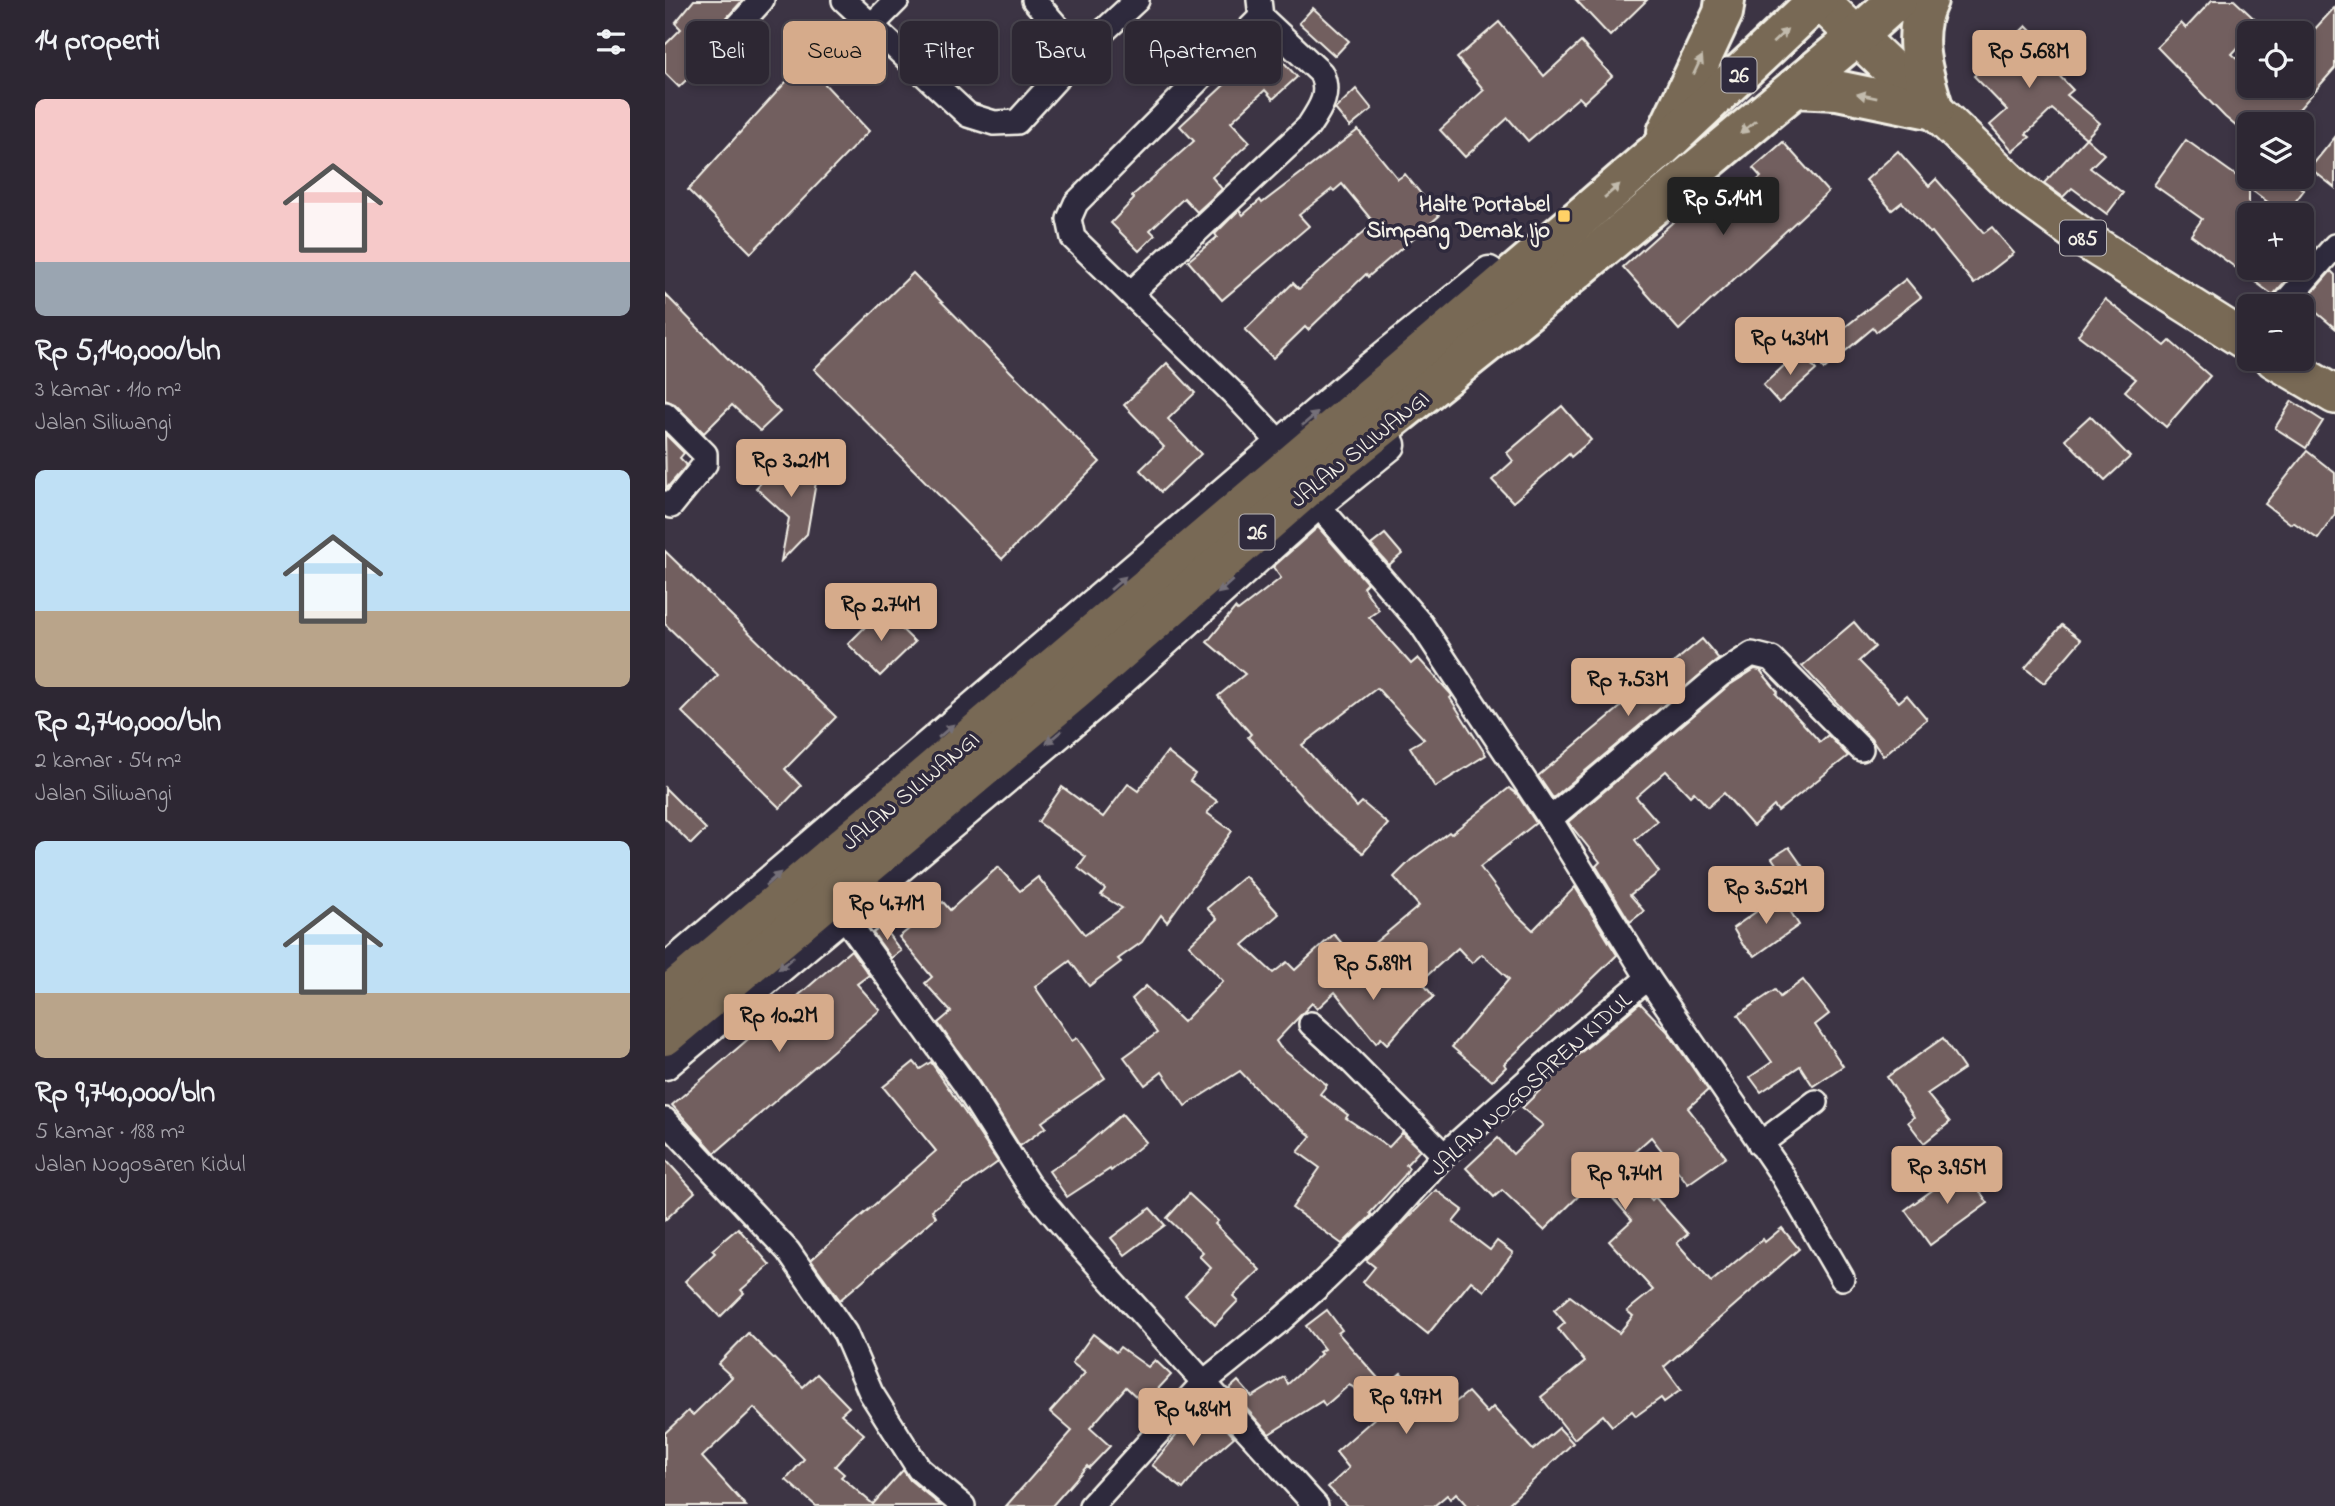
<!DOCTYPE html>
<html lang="id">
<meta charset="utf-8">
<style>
:root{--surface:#2d2733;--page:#352f3b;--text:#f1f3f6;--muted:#a7a5ac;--line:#48444e;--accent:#d6ab8b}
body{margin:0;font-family:"Indie Flower",sans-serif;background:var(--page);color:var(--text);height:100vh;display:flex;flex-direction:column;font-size:26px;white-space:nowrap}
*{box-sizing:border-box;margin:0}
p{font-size:23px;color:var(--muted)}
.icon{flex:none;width:38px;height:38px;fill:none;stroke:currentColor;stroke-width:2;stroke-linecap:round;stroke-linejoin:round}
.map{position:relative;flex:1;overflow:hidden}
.panel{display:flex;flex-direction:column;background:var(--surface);width:665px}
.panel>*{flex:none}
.guide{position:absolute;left:21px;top:21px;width:665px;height:63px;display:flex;gap:14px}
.fabs{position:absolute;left:1572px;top:21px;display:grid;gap:14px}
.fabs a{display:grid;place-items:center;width:77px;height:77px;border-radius:10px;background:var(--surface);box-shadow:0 4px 10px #0003,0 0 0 2px var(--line);font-size:35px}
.price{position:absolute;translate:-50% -60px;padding:0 16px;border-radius:7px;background:var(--accent);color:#111;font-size:23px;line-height:46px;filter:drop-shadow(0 2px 4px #0008)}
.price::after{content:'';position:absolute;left:50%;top:42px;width:21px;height:16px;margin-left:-10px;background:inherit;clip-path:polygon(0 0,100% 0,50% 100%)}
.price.active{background:#222;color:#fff}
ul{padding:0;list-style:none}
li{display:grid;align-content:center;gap:14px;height:371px;padding:0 35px}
li span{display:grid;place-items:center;height:217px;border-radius:10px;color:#555}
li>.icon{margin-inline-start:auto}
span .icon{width:126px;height:126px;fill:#fffc;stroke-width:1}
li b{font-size:30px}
h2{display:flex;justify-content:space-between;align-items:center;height:84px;padding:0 35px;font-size:30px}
.pill{padding:0 24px;border-radius:10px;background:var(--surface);box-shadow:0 4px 10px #0003,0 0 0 2px var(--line);font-size:24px;line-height:63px}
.pill.active{background:var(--accent);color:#111}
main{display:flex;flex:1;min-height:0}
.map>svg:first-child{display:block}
.building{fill:#725e5f;stroke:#f4f1e8;stroke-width:2}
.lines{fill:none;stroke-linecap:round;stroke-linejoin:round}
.minor-casing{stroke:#f4f1e8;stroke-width:28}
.tertiary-casing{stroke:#f4f1e8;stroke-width:35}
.primary-casing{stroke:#f4f1e8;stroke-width:42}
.trunk-casing{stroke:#f4f1e8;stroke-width:44}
.minor{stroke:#2f2a3d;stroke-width:23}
.tertiary{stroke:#2f2a3d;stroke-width:30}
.primary{stroke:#786954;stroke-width:37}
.trunk{stroke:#786954;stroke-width:38}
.oneway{fill:#c2bbad}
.oneway2{fill:#747079}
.poi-dot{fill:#ffd166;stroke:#2f2a3d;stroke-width:2.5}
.labels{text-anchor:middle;stroke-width:7;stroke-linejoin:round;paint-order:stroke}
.shield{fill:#2f2a3d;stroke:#b9b5b5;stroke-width:2}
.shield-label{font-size:21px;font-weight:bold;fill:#f4f1e8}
.poi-label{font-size:23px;font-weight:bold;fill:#f4f1e8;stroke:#2f2a3d;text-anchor:end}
.street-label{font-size:23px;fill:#f4f1e8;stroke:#2f2a3d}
</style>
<main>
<section class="panel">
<h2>14 properti<svg class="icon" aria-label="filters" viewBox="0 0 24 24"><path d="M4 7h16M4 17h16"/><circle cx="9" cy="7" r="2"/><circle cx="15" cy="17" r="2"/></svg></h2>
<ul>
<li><span style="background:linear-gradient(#f6c9c9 75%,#9aa5b1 0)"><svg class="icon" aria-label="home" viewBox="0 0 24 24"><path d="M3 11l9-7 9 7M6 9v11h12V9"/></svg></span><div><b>Rp 5,140,000/bln</b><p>3 kamar · 110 m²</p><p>Jalan Siliwangi</p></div></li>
<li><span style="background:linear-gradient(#bfe0f5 65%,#b9a48a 0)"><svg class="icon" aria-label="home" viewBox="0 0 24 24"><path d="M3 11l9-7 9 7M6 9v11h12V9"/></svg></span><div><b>Rp 2,740,000/bln</b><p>2 kamar · 54 m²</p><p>Jalan Siliwangi</p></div></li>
<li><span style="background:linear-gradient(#bfe0f5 70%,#b9a48a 0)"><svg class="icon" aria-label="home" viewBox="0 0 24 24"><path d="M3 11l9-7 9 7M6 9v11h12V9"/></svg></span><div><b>Rp 9,740,000/bln</b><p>5 kamar · 188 m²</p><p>Jalan Nogosaren Kidul</p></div></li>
</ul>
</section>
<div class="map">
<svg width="1670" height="1506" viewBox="0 0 1670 1506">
<rect width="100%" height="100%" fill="#3c3444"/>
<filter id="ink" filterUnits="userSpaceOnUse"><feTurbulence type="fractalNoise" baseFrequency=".0143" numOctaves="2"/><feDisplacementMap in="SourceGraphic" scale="14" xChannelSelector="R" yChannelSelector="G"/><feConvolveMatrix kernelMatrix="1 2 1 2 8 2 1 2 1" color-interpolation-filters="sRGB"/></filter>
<g filter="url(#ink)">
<g class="building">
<path d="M 29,0 L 78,0 L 42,39 L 33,55 L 40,62 L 14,87 L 0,73 L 0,45 L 16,29 L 10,23 Z"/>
<path d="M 911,0 L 982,0 L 945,36 Z"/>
<path d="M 1547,0 L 1569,0 L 1595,24 L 1567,54 L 1584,69 L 1584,86 L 1636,86 L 1636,44 L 1670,7 L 1670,68 L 1621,124 L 1584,124 L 1584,137 L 1560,117 L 1492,47 L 1516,23 L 1521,28 Z"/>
<path d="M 648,8 L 684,41 L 670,56 L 634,23 Z"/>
<path d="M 834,22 L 879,76 L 916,42 L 947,76 L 919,102 L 914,97 L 863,141 L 843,118 L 800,157 L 775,130 L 819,90 L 792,58 Z"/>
<path d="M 1361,26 L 1389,54 L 1381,62 L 1408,90 L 1402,95 L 1435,123 L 1421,138 L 1387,109 L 1361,134 L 1365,137 L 1348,151 L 1325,125 L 1342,110 L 1309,76 Z"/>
<path d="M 605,47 L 632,77 L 608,99 L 600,90 L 566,122 L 585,142 L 547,177 L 557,189 L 532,212 L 519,198 L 485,230 L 490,235 L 474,251 L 446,223 L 469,199 L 467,196 L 529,141 L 515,126 L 571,74 L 572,76 Z"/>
<path d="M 139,62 L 204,131 L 86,253 L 23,190 Z"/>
<path d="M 691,89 L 707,109 L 685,127 L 670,109 Z"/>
<path d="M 693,130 L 733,179 L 740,174 L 774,216 L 703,277 L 701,274 L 643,330 L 640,327 L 608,358 L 580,330 L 628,283 L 634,289 L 709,223 L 677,184 L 669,191 L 667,189 L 634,215 L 644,226 L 557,300 L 523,261 L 552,237 L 550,234 L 574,210 L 578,215 L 595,200 L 597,203 Z"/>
<path d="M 1670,137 L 1670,188 L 1645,168 Z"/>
<path d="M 1421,138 L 1439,154 L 1425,168 L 1458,193 L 1442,214 L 1407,188 L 1398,197 L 1379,183 Z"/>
<path d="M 1521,140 L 1573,177 L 1621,177 L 1639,190 L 1620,215 L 1584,188 L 1584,268 L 1632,268 L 1608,295 L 1526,235 L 1537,219 L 1489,185 Z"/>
<path d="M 1118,142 L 1163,192 L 1014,330 L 958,267 L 1049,185 L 1065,204 L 1096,177 L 1088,168 Z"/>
<path d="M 1233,151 L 1264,186 L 1271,179 L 1319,233 L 1327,227 L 1349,253 L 1309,284 L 1267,232 L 1265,233 L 1237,202 L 1227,210 L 1201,180 Z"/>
<path d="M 1666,271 L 1670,275 L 1670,328 L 1639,302 Z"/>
<path d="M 248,273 L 435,462 L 337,559 L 149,369 Z"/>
<path d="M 1241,279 L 1256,297 L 1211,332 L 1208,328 L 1159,369 L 1146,354 Z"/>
<path d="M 0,294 L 115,412 L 95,431 L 67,405 L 39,433 L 10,404 L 0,400 Z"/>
<path d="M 1440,299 L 1500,346 L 1505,341 L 1545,376 L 1501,427 L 1460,391 L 1471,379 L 1413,335 Z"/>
<path d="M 1135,351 L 1151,370 L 1114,403 L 1098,385 Z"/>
<path d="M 502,363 L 530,393 L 503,419 L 536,454 L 496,492 L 475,470 L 499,447 L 459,405 Z"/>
<path d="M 1627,401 L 1658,421 L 1641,448 L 1610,428 Z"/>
<path d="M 897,406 L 926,440 L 906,457 L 904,454 L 848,502 L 827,480 L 848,461 L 842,453 Z"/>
<path d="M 1425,416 L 1465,457 L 1440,480 L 1400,439 Z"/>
<path d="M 0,434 L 19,453 L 15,458 L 22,465 L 1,489 Z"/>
<path d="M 1642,451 L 1670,473 L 1670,514 L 1653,539 L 1628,522 L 1626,524 L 1600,504 Z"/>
<path d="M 122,455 L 151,482 L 142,534 L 116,561 L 124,518 L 91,488 Z"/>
<path d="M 653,527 L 702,583 L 698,587 L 714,610 L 704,617 L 746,664 L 753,658 L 785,693 L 787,696 L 785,698 L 821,755 L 770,787 L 745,747 L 759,739 L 712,688 L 637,745 L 692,807 L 697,802 L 723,824 L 698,853 L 658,820 L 583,737 L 586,734 L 553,696 L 580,674 L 542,642 L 570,608 L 573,611 L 616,578 L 608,567 Z"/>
<path d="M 720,534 L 737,554 L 724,565 L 706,545 Z"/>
<path d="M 0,551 L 171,717 L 120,769 L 136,786 L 115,808 L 17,712 L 53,675 L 0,624 Z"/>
<path d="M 217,610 L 250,642 L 215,676 L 183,644 Z"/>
<path d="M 1189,622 L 1210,647 L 1194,661 L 1234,702 L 1242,695 L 1262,719 L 1218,756 L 1206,739 L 1137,666 Z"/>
<path d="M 1397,625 L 1416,640 L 1379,683 L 1360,668 Z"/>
<path d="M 1037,639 L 1054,659 L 888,798 L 873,776 Z"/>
<path d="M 1090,669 L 1095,670 L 1113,692 L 1111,694 L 1155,742 L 1163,735 L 1183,756 L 1113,811 L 1109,806 L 1088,826 L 1059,793 L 1043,807 L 1029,792 L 1025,796 L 1001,771 L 971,797 L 992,821 L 970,840 L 994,872 L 965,895 L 979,911 L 965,922 L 931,866 L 935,862 L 903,822 L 1063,686 Z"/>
<path d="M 502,752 L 530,774 L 525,781 L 552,801 L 542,813 L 567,831 L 502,922 L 496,915 L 477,942 L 453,959 L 456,962 L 424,986 L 405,961 L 370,987 L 407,1041 L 412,1038 L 440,1078 L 377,1122 L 381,1127 L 355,1146 L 310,1075 L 273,1023 L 286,1012 L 260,983 L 267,977 L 234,937 L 278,902 L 285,910 L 333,867 L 355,891 L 373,877 L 420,935 L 457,908 L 436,895 L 440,889 L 413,868 L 421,857 L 373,822 L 397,787 L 438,817 L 463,784 L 473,791 Z"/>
<path d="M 0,788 L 41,829 L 26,844 L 0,818 Z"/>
<path d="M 844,788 L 852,794 L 871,823 L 815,867 L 849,912 L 868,930 L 910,887 L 952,955 L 839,1064 L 841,1067 L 827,1081 L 787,1047 L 844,979 L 817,954 L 807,963 L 793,948 L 756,981 L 769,997 L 751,1011 L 722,1044 L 716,1038 L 711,1043 L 670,992 L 652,1009 L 647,1003 L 611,1041 L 615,1047 L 662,1085 L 655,1094 L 683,1115 L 681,1118 L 724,1147 L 737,1133 L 755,1150 L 741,1165 L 744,1168 L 739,1176 L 705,1213 L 707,1215 L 677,1244 L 627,1208 L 655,1168 L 633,1152 L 646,1136 L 601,1099 L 575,1071 L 520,1106 L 497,1072 L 480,1085 L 459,1057 L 492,1033 L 467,999 L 481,986 L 518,1022 L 558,981 L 524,945 L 552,919 L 542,908 L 580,876 L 614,914 L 578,945 L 608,973 L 622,962 L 630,970 L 669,934 L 690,959 L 754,906 L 729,877 L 746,860 L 784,832 L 786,834 Z"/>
<path d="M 1124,847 L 1145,877 L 1128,889 L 1107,858 Z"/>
<path d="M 1115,895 L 1134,925 L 1090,956 L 1078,945 L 1068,928 Z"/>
<path d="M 217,926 L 236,951 L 226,958 L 208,933 Z"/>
<path d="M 186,950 L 204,975 L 192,984 L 215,1010 L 50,1153 L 7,1105 Z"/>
<path d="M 1138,980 L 1164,1014 L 1150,1025 L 1178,1066 L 1148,1086 L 1135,1066 L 1096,1092 L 1085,1077 L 1107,1062 L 1073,1015 L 1110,990 L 1115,997 Z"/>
<path d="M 975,1003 L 1002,1031 L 1043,1090 L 1023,1108 L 1061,1157 L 1023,1184 L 986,1137 L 955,1165 L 987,1200 L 990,1197 L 1023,1234 L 1012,1243 L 1046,1282 L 1098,1239 L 1100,1242 L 1117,1228 L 1134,1249 L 999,1367 L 1016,1390 L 999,1402 L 996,1398 L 971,1416 L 967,1411 L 947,1426 L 938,1415 L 909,1439 L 876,1397 L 920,1362 L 893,1329 L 900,1323 L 889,1310 L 905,1296 L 954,1333 L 968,1316 L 962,1311 L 988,1290 L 944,1241 L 967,1220 L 931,1179 L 879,1230 L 837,1190 L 829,1197 L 801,1168 L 833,1138 L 848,1154 L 878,1125 L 857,1108 L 902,1064 Z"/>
<path d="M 1278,1038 L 1299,1069 L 1262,1094 L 1285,1122 L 1259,1143 L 1243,1122 L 1249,1117 L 1222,1077 Z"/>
<path d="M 249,1062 L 255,1069 L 266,1062 L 333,1162 L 267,1210 L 271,1217 L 175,1300 L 146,1260 L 271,1151 L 218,1087 Z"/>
<path d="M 457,1114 L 481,1142 L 446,1171 L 445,1169 L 402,1197 L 384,1171 L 411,1153 Z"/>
<path d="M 0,1159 L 30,1192 L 0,1220 Z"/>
<path d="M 1298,1168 L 1323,1203 L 1265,1245 L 1240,1210 Z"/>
<path d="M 771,1190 L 798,1210 L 788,1222 L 825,1250 L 832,1241 L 848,1253 L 819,1291 L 806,1281 L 763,1334 L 698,1282 L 710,1267 L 701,1260 Z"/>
<path d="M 524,1194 L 553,1221 L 550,1224 L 595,1270 L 568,1296 L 573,1301 L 550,1325 L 520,1295 L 546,1268 L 534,1256 L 538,1252 L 502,1218 Z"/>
<path d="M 485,1208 L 500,1225 L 460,1255 L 446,1238 Z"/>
<path d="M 73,1228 L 105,1265 L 76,1290 L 79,1293 L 55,1317 L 20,1281 L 50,1253 L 47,1250 Z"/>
<path d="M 662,1310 L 677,1330 L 673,1333 L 720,1386 L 736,1373 L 773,1416 L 803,1392 L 822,1413 L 828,1407 L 868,1450 L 894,1428 L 908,1443 L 841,1506 L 802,1506 L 791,1493 L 785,1499 L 782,1495 L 769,1506 L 682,1506 L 663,1487 L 684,1468 L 671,1452 L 712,1416 L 688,1387 L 684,1385 L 660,1406 L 657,1401 L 604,1434 L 564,1389 L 573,1381 L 587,1397 L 619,1377 L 623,1384 L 656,1354 L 654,1352 L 659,1349 L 641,1326 Z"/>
<path d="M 83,1333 L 138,1387 L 152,1374 L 184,1407 L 176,1414 L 199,1434 L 170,1466 L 179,1474 L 176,1477 L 208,1504 L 238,1470 L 245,1480 L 276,1506 L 151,1506 L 121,1480 L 139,1459 L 89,1408 L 37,1457 L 81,1506 L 0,1506 L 0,1433 L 23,1411 L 28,1415 L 67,1377 L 53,1364 Z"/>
<path d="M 428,1334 L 451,1352 L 455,1347 L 483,1367 L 490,1360 L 506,1375 L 479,1404 L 461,1387 L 425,1428 L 445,1446 L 424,1468 L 422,1466 L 387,1506 L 341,1506 L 407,1431 L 385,1412 L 420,1373 L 407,1363 Z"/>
<path d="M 542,1407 L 569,1437 L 538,1464 L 518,1489 L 487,1465 L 519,1426 Z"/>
</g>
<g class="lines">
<defs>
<g id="minor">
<path d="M 179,0 L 303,115 L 329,123 L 352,122 L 415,53 L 472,0"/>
<path d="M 369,0 L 415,53"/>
<path d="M 596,17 L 411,203 L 404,219 L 408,238 L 569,394 L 616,444"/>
<path d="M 207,25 L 232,0"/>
<path d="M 53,48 L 97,0"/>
<path d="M 466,293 L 643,127 C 655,109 666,94 656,73 L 596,17 L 594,0"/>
<path d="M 1617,306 L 1670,246"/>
<path d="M 0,414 L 40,454 L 40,464 L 6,506 L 0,503"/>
<path d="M 885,819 L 1055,675 L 1087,654 L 1107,659 L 1196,749"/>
<path d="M 178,915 L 299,1083 L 363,1184 L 410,1240 L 651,1506"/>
<path d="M 983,978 L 1116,1173 L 1177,1278"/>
<path d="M 646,1024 L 677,1052 L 779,1155"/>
<path d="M 0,1120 L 123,1251 L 180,1333 L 206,1393 L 254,1469 L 298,1506"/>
<path d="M 1095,1144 L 1151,1102"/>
<path d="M 426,1506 L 539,1382 L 617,1319 L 655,1285 L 718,1224 L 779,1155 L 893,1053 L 983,978 L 885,819 L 756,624 L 652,504"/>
</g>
<g id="tertiary">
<path d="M 0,971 L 699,373 L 824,272"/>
<path d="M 0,1064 L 443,692 L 652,504 L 725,445"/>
</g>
<g id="primary">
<path d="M 1154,0 L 1353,190 L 1424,242 L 1584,343"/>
<path d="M 1609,359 L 1670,395"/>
</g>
<g id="trunk">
<path d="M 1130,88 L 1172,90 L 1269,110 C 1258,73 1245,37 1263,0"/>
<path d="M 1002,132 L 1058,13 L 1060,0"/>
<path d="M 0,998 L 907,225 L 994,150 L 1153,0"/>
<path d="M 0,1036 L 411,690 L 652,479 L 866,308 L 1192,36 L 1232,0"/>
</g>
</defs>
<use href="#minor" class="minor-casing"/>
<use href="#tertiary" class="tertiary-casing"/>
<use href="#primary" class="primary-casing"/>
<use href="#trunk" class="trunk-casing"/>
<use href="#minor" class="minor"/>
<use href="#tertiary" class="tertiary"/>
<use href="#primary" class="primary"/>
<use href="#trunk" class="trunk"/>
</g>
<defs><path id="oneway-solid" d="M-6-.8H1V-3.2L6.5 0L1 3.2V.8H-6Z" transform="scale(1.75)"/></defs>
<g class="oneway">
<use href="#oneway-solid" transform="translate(1115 36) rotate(-43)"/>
<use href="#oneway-solid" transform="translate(1033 65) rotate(-65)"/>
<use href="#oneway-solid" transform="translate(1202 96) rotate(-169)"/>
<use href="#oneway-solid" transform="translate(1083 127) rotate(141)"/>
<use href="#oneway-solid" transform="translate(947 191) rotate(-41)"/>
</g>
<g class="oneway2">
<use href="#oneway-solid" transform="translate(645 419) rotate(-40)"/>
<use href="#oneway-solid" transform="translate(453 583) rotate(-41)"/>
<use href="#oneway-solid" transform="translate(560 587) rotate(138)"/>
<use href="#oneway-solid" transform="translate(281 731) rotate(-41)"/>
<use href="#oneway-solid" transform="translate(389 737) rotate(140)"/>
<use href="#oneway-solid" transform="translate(108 879) rotate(-41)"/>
<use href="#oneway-solid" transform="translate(121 963) rotate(140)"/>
</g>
</g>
<rect class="poi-dot" x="892" y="209" width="14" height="14" rx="3.5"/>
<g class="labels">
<g class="shield">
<rect x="1056.5" y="57.5" width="35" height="35" rx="5"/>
<rect x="1395" y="220.5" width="46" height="35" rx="5"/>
<rect x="574.5" y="514.5" width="35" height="35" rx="5"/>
</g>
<g class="shield-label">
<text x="1074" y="82">26</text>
<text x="1418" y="245">085</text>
<text x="592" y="539">26</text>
</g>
<g class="poi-label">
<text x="885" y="211">Halte Portabel<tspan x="885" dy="26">Simpang Demak Ijo</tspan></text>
</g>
<g class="street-label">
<text transform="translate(694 448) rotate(-39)" y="8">JALAN SILIWANGI</text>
<text transform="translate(245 790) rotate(-40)" y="8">JALAN SILIWANGI</text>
<text transform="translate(865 1083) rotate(-42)" y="8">JALAN NOGOSAREN KIDUL</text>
</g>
</g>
</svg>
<div class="fabs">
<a><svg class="icon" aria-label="locate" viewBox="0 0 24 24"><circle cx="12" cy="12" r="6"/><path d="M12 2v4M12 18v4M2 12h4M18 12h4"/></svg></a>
<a><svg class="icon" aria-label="layers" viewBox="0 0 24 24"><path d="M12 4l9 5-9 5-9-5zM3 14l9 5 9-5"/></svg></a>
<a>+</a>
<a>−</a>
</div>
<b class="price" style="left:1364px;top:90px">Rp 5.68M</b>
<b class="price active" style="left:1058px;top:237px">Rp 5.14M</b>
<b class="price" style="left:1125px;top:377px">Rp 4.34M</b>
<b class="price" style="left:126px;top:499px">Rp 3.21M</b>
<b class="price" style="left:216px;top:643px">Rp 2.74M</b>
<b class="price" style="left:963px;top:718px">Rp 7.53M</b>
<b class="price" style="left:1101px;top:926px">Rp 3.52M</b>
<b class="price" style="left:222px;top:942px">Rp 4.71M</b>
<b class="price" style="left:708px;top:1002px">Rp 5.89M</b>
<b class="price" style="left:114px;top:1054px">Rp 10.2M</b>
<b class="price" style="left:1282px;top:1206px">Rp 3.95M</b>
<b class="price" style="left:960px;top:1212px">Rp 9.74M</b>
<b class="price" style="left:741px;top:1436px">Rp 9.97M</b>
<b class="price" style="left:528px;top:1448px">Rp 4.84M</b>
<div class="guide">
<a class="pill">Beli</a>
<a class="pill active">Sewa</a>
<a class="pill">Filter</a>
<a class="pill">Baru</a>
<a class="pill">Apartemen</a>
</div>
</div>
</main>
